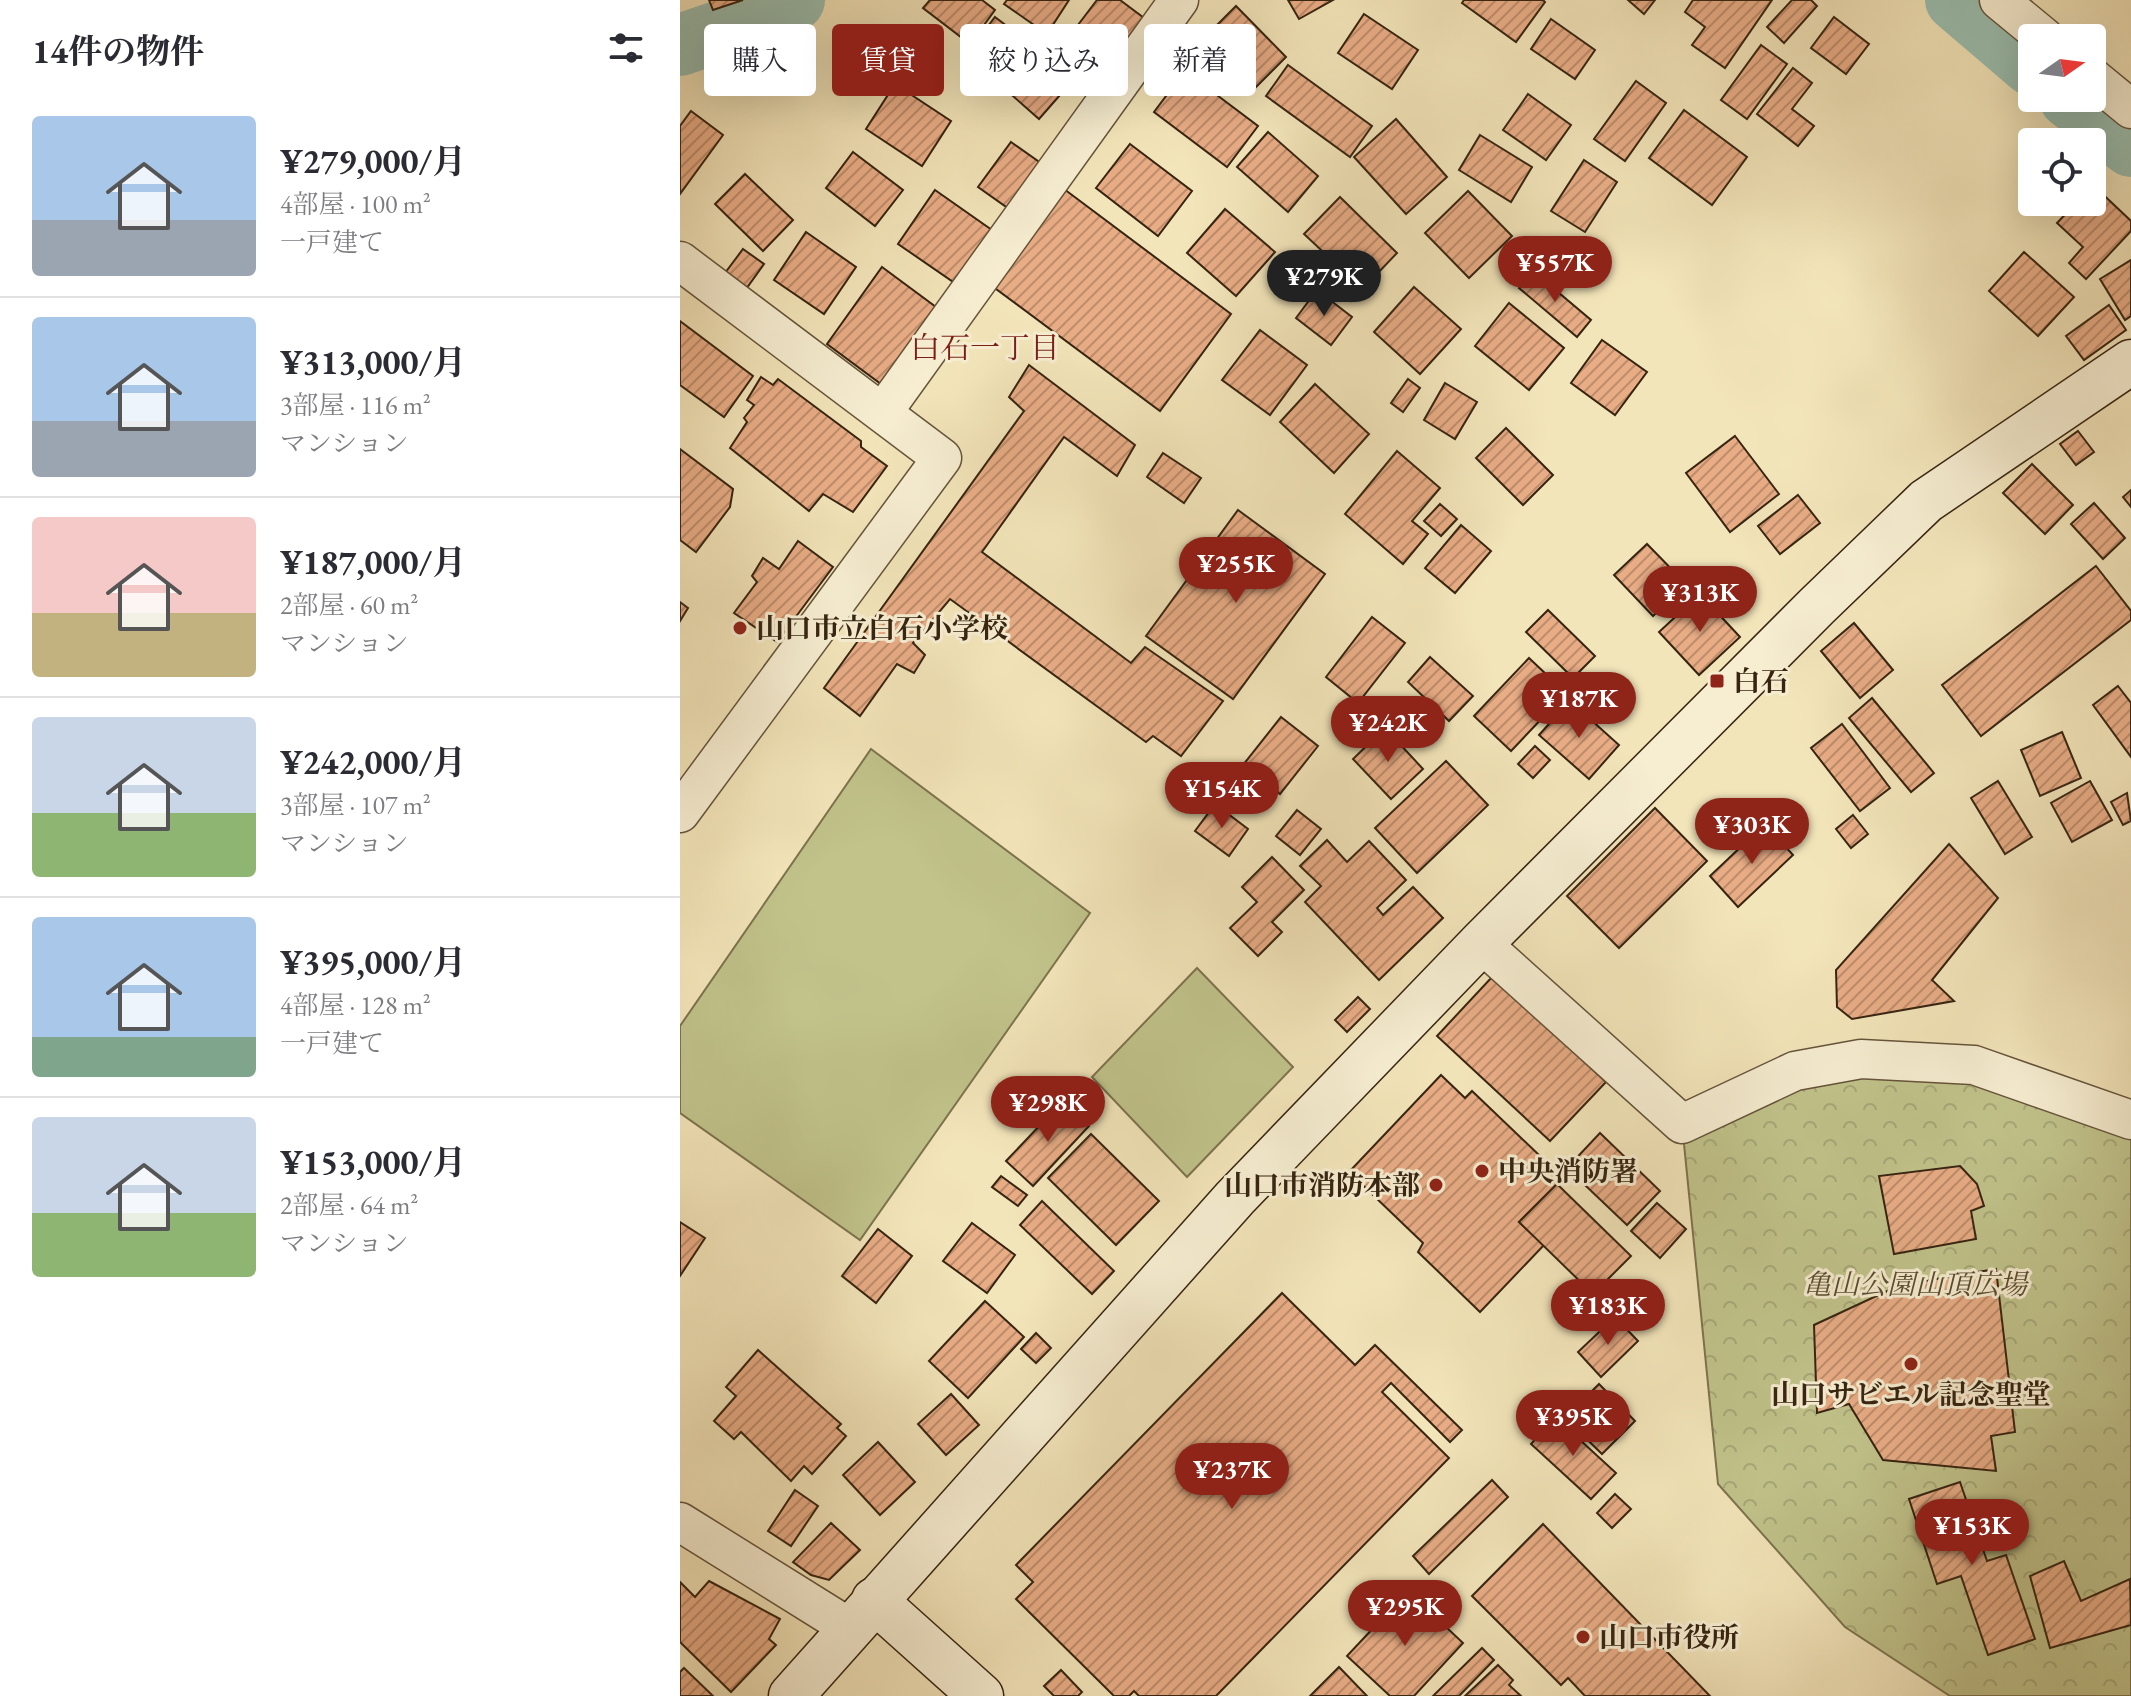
<!DOCTYPE html>
<html lang="ja">
<meta charset="utf-8">
<style>
:root{--surface:#fff;--page:#f7f7f7;--text:#2b2b33;--muted:#7c7c81;--line:#e1e1e2;--accent:#8f2418}
body{margin:0;font-family:"EB Garamond","Noto Serif JP",serif;background:var(--page);color:var(--text);height:100vh;display:flex;flex-direction:column;font-size:30px;white-space:nowrap}
*{box-sizing:border-box;margin:0}
p{font-size:26px;color:var(--muted)}
.icon{flex:none;width:44px;height:44px;fill:none;stroke:currentColor;stroke-width:2;stroke-linecap:round;stroke-linejoin:round}
.map{position:relative;flex:1;overflow:hidden}
.side{display:flex;flex-direction:column;background:var(--surface);width:680px}
.side>*{flex:none}
.top-card{position:absolute;left:24px;top:24px;width:760px;height:72px;display:flex;gap:16px}
.needle{width:52px;rotate:76deg}
.tools{position:absolute;left:1338px;top:24px;display:grid;gap:16px}
.tools a{display:grid;place-items:center;width:88px;height:88px;border-radius:8px;background:var(--surface);box-shadow:0 8px 32px #0002;font-size:40px}
.price{position:absolute;translate:-50% -68px;padding:0 18px;border-radius:28px;background:var(--accent);color:#fff;font-size:26px;line-height:52px;filter:drop-shadow(0 2px 4px #0008)}
.price::after{content:'';position:absolute;left:50%;top:48px;width:24px;height:18px;margin-left:-12px;background:inherit;clip-path:polygon(0 0,100% 0,50% 100%)}
.price.selected{background:#222;color:#fff}
ul{padding:0;list-style:none}
li{display:flex;align-items:center;gap:24px;height:200px;padding:0 32px}
li+li{border-top:2px solid var(--line)}
li span{display:grid;place-items:center;flex:none;width:224px;height:160px;border-radius:8px;color:#555}
li>.icon{margin-inline-start:auto}
span .icon{width:96px;height:96px;fill:#fffc;stroke-width:1}
li b{font-size:34px}
h2{display:flex;justify-content:space-between;align-items:center;height:96px;padding:0 32px;font-size:34px}
.chip{padding:0 28px;border-radius:8px;background:var(--surface);box-shadow:0 8px 32px #0002;font-size:28px;line-height:72px}
.chip.selected{background:var(--accent);color:#fff}
main{display:flex;flex:1;min-height:0}
.map>svg:first-child{display:block}
.green{fill:#c1c38b;stroke:#7c744e;stroke-width:2}
.forest{fill:url(#forest-crowns);stroke:#7c744e;stroke-width:2}
.lines{fill:none;stroke-linecap:round;stroke-linejoin:round}
.river{stroke:#9bbfb0;stroke-width:62}
.building{fill:url(#building-hatch);stroke:#362411;stroke-width:2}
.street-casing{stroke:#65543b;stroke-width:41}
.secondary-casing{stroke:#362411;stroke-width:47}
.street{stroke:#f7eed2;stroke-width:38}
.secondary{stroke:#f7eed2;stroke-width:44}
.poi-dot{fill:#8f2418;stroke:#f7eed2;stroke-width:3}
.labels{text-anchor:middle;stroke-width:6;stroke-linejoin:round;paint-order:stroke}
.poi-label{font-size:28px;font-weight:bold;fill:#362411;stroke:#f7eed2;text-anchor:start}
.park-label{font-size:28px;font-style:italic;fill:#594c30;stroke:#f7eed2}
.neighbourhood-label{font-size:30px;fill:#7a1f14;stroke:#f7eed2}
</style>
<main>
<section class="side">
<h2>14件の物件<svg class="icon" aria-label="filters" viewBox="0 0 24 24"><path d="M4 7h16M4 17h16"/><circle cx="9" cy="7" r="2"/><circle cx="15" cy="17" r="2"/></svg></h2>
<ul>
<li><span style="background:linear-gradient(#a9c7e8 65%,#9aa5b1 0)"><svg class="icon" aria-label="home" viewBox="0 0 24 24"><path d="M3 11l9-7 9 7M6 9v11h12V9"/></svg></span><div><b>¥279,000/月</b><p>4部屋 · 100 m²</p><p>一戸建て</p></div></li>
<li><span style="background:linear-gradient(#a9c7e8 65%,#9aa5b1 0)"><svg class="icon" aria-label="home" viewBox="0 0 24 24"><path d="M3 11l9-7 9 7M6 9v11h12V9"/></svg></span><div><b>¥313,000/月</b><p>3部屋 · 116 m²</p><p>マンション</p></div></li>
<li><span style="background:linear-gradient(#f6c9c9 60%,#c2b280 0)"><svg class="icon" aria-label="home" viewBox="0 0 24 24"><path d="M3 11l9-7 9 7M6 9v11h12V9"/></svg></span><div><b>¥187,000/月</b><p>2部屋 · 60 m²</p><p>マンション</p></div></li>
<li><span style="background:linear-gradient(#c9d6e8 60%,#8fb573 0)"><svg class="icon" aria-label="home" viewBox="0 0 24 24"><path d="M3 11l9-7 9 7M6 9v11h12V9"/></svg></span><div><b>¥242,000/月</b><p>3部屋 · 107 m²</p><p>マンション</p></div></li>
<li><span style="background:linear-gradient(#a9c7e8 75%,#7fa58c 0)"><svg class="icon" aria-label="home" viewBox="0 0 24 24"><path d="M3 11l9-7 9 7M6 9v11h12V9"/></svg></span><div><b>¥395,000/月</b><p>4部屋 · 128 m²</p><p>一戸建て</p></div></li>
<li><span style="background:linear-gradient(#c9d6e8 60%,#8fb573 0)"><svg class="icon" aria-label="home" viewBox="0 0 24 24"><path d="M3 11l9-7 9 7M6 9v11h12V9"/></svg></span><div><b>¥153,000/月</b><p>2部屋 · 64 m²</p><p>マンション</p></div></li>
</ul>
</section>
<div class="map">
<svg width="1451" height="1696" viewBox="0 0 1451 1696">
<defs>
<pattern id="forest-crowns" width="20" height="18" patternUnits="userSpaceOnUse" patternTransform="scale(2)"><rect width="20" height="18" fill="#c1c38b"/><path d="M2 6a3 3 0 1 1 6 0M12 15a3 3 0 1 1 6 0" fill="none" stroke="#a6a777"/></pattern>
<pattern id="building-hatch" width="6" height="6" patternUnits="userSpaceOnUse" patternTransform="scale(2)"><rect width="6" height="6" fill="#e9ad86"/><path d="M-1 1l2-2M0 6l6-6M5 7l2-2" fill="none" stroke="#be8d6c"/></pattern>
</defs>
<rect width="100%" height="100%" fill="#f3e5ba"/>
<filter id="stains"><feTurbulence type="fractalNoise" baseFrequency=".0025" numOctaves="4"/><feColorMatrix values="0 0 0 0 .2 0 0 0 0 .09 0 0 0 0 .02 0 0 0 .5 -.17"/></filter>
<radialGradient id="worn" r=".72"><stop offset=".6" stop-color="#630" stop-opacity="0"/><stop offset="1" stop-color="#630" stop-opacity=".3"/></radialGradient>
<g class="green">
<path d="M 191,749 L 410,913 L 180,1240 L 0,1113 L 0,1026 Z"/>
<path d="M 517,968 L 613,1067 L 507,1177 L 412,1077 Z"/>
</g>
<path class="forest" d="M 1181,1059 L 1451,1120 L 1451,1696 L 1270,1696 L 1165,1627 L 1038,1484 L 1002,1124 Z"/>
<g class="lines">
<g class="river">
<path d="M 1276,0 L 1352,65"/>
<path d="M 0,45 L 70,21 L 114,0"/>
<path d="M 1390,98 L 1451,146"/>
</g>
</g>
<g class="building">
<path d="M 29,0 L 63,0 L 33,10 Z"/>
<path d="M 250,0 L 302,0 L 315,10 L 290,44 L 243,8 Z"/>
<path d="M 327,0 L 389,0 L 367,34 L 324,4 Z"/>
<path d="M 417,0 L 440,0 L 468,21 L 428,74 L 385,42 Z"/>
<path d="M 608,0 L 653,0 L 619,19 Z"/>
<path d="M 784,0 L 863,0 L 865,2 L 836,42 L 782,3 Z"/>
<path d="M 948,0 L 975,0 L 964,14 Z"/>
<path d="M 1013,0 L 1092,0 L 1045,68 L 1012,45 L 1025,27 L 1005,12 Z"/>
<path d="M 1112,0 L 1131,0 L 1137,6 L 1104,43 L 1087,27 Z"/>
<path d="M 556,6 L 606,57 L 573,90 L 523,39 Z"/>
<path d="M 684,14 L 738,50 L 712,89 L 658,53 Z"/>
<path d="M 315,17 L 332,30 L 320,47 L 302,34 Z"/>
<path d="M 1154,17 L 1189,44 L 1166,74 L 1131,48 Z"/>
<path d="M 871,19 L 915,50 L 895,79 L 851,49 Z"/>
<path d="M 338,43 L 387,87 L 359,119 L 309,75 Z"/>
<path d="M 1081,45 L 1107,64 L 1067,119 L 1041,100 Z"/>
<path d="M 608,65 L 692,126 L 670,157 L 586,96 Z"/>
<path d="M 1113,68 L 1132,83 L 1112,109 L 1134,126 L 1118,146 L 1077,114 Z"/>
<path d="M 505,71 L 578,126 L 547,167 L 474,112 Z"/>
<path d="M 956,81 L 986,103 L 945,161 L 914,139 Z"/>
<path d="M 215,84 L 271,121 L 242,166 L 186,129 Z"/>
<path d="M 848,94 L 891,125 L 866,160 L 823,130 Z"/>
<path d="M 1004,110 L 1067,157 L 1032,205 L 969,158 Z"/>
<path d="M 11,111 L 43,135 L 0,194 L 0,126 Z"/>
<path d="M 716,119 L 767,177 L 726,214 L 674,157 Z"/>
<path d="M 588,132 L 638,176 L 608,212 L 557,167 Z"/>
<path d="M 800,135 L 852,167 L 831,202 L 779,170 Z"/>
<path d="M 331,142 L 365,166 L 332,211 L 298,187 Z"/>
<path d="M 450,144 L 512,191 L 478,236 L 416,188 Z"/>
<path d="M 173,152 L 223,190 L 195,226 L 146,188 Z"/>
<path d="M 904,160 L 937,182 L 905,232 L 871,211 Z"/>
<path d="M 65,174 L 113,220 L 83,251 L 35,204 Z"/>
<path d="M 1413,185 L 1451,221 L 1451,231 L 1406,279 L 1389,263 L 1403,247 L 1377,223 L 1397,202 L 1412,202 Z"/>
<path d="M 384,189 L 551,314 L 480,411 L 312,286 Z"/>
<path d="M 255,190 L 319,235 L 282,288 L 218,244 Z"/>
<path d="M 788,191 L 832,236 L 789,278 L 745,233 Z"/>
<path d="M 660,197 L 717,253 L 671,301 L 645,276 L 656,264 L 624,234 Z"/>
<path d="M 545,209 L 595,252 L 556,296 L 507,253 Z"/>
<path d="M 126,232 L 176,267 L 144,314 L 94,280 Z"/>
<path d="M 63,249 L 84,264 L 66,289 L 45,273 Z"/>
<path d="M 1344,252 L 1394,297 L 1358,336 L 1309,291 Z"/>
<path d="M 1451,260 L 1451,316 L 1445,320 L 1420,279 Z"/>
<path d="M 202,267 L 260,310 L 205,387 L 147,344 Z"/>
<path d="M 853,271 L 911,320 L 897,337 L 839,288 Z"/>
<path d="M 734,287 L 781,329 L 740,374 L 694,332 Z"/>
<path d="M 637,290 L 672,317 L 651,345 L 616,318 Z"/>
<path d="M 829,303 L 884,348 L 849,390 L 795,346 Z"/>
<path d="M 1429,305 L 1446,330 L 1404,360 L 1386,336 Z"/>
<path d="M 0,321 L 73,376 L 44,417 L 0,385 Z"/>
<path d="M 580,330 L 627,365 L 590,415 L 542,380 Z"/>
<path d="M 922,340 L 967,372 L 935,415 L 891,383 Z"/>
<path d="M 349,365 L 455,445 L 437,476 L 384,437 L 302,552 L 451,663 L 465,647 L 543,701 L 501,756 L 473,736 L 466,742 L 270,599 L 233,643 L 245,655 L 234,673 L 217,664 L 180,716 L 144,688 L 344,411 L 329,397 Z"/>
<path d="M 81,377 L 93,385 L 98,379 L 181,441 L 181,447 L 207,466 L 173,512 L 143,494 L 129,511 L 50,448 L 67,422 L 64,418 L 74,405 L 67,400 Z"/>
<path d="M 728,379 L 740,388 L 723,412 L 711,403 Z"/>
<path d="M 765,383 L 797,402 L 775,439 L 744,420 Z"/>
<path d="M 635,384 L 689,434 L 654,473 L 600,422 Z"/>
<path d="M 826,428 L 873,475 L 843,505 L 796,458 Z"/>
<path d="M 1398,431 L 1414,452 L 1396,465 L 1380,444 Z"/>
<path d="M 1055,436 L 1099,494 L 1050,532 L 1006,473 Z"/>
<path d="M 0,449 L 53,489 L 50,507 L 16,552 L 0,540 Z"/>
<path d="M 717,451 L 760,488 L 732,521 L 748,534 L 723,564 L 665,514 Z"/>
<path d="M 483,453 L 521,478 L 504,503 L 467,477 Z"/>
<path d="M 1352,464 L 1393,505 L 1365,534 L 1323,493 Z"/>
<path d="M 1451,490 L 1451,507 L 1443,497 Z"/>
<path d="M 1118,495 L 1140,523 L 1100,554 L 1078,526 Z"/>
<path d="M 1414,503 L 1445,538 L 1423,559 L 1391,524 Z"/>
<path d="M 760,504 L 777,519 L 761,536 L 744,521 Z"/>
<path d="M 558,510 L 645,574 L 553,699 L 466,636 Z"/>
<path d="M 781,525 L 811,551 L 775,593 L 745,568 Z"/>
<path d="M 118,541 L 153,567 L 97,642 L 54,613 L 77,582 L 72,576 L 83,558 L 99,569 Z"/>
<path d="M 967,544 L 1006,584 L 973,616 L 934,575 Z"/>
<path d="M 1416,566 L 1451,611 L 1451,620 L 1301,736 L 1262,685 Z"/>
<path d="M 1020,594 L 1060,637 L 1019,675 L 979,632 Z"/>
<path d="M 0,602 L 8,608 L 0,621 Z"/>
<path d="M 868,610 L 915,656 L 893,678 L 846,632 Z"/>
<path d="M 692,617 L 725,643 L 678,703 L 646,677 Z"/>
<path d="M 1174,623 L 1213,670 L 1180,698 L 1141,651 Z"/>
<path d="M 750,657 L 793,696 L 769,721 L 728,682 Z"/>
<path d="M 849,658 L 886,693 L 831,751 L 794,716 Z"/>
<path d="M 1438,686 L 1451,703 L 1451,757 L 1413,705 Z"/>
<path d="M 1192,698 L 1254,773 L 1231,792 L 1169,718 Z"/>
<path d="M 890,701 L 939,745 L 909,779 L 859,735 Z"/>
<path d="M 601,717 L 638,746 L 600,794 L 563,765 Z"/>
<path d="M 1162,724 L 1210,788 L 1180,811 L 1131,748 Z"/>
<path d="M 705,728 L 743,769 L 711,799 L 673,759 Z"/>
<path d="M 1382,732 L 1401,778 L 1360,796 L 1341,750 Z"/>
<path d="M 855,746 L 870,760 L 853,778 L 838,764 Z"/>
<path d="M 766,761 L 808,805 L 737,873 L 695,828 Z"/>
<path d="M 1318,781 L 1352,837 L 1325,854 L 1291,798 Z"/>
<path d="M 1410,781 L 1432,820 L 1392,842 L 1371,803 Z"/>
<path d="M 1447,793 L 1451,821 L 1443,825 L 1431,802 Z"/>
<path d="M 535,804 L 568,829 L 549,856 L 515,831 Z"/>
<path d="M 975,808 L 1027,861 L 939,948 L 887,896 Z"/>
<path d="M 617,810 L 641,829 L 620,855 L 596,836 Z"/>
<path d="M 1173,815 L 1188,834 L 1171,848 L 1156,829 Z"/>
<path d="M 1085,824 L 1113,855 L 1058,907 L 1030,876 Z"/>
<path d="M 647,840 L 667,862 L 689,841 L 726,880 L 697,908 L 703,915 L 733,887 L 763,918 L 699,980 L 625,902 L 641,886 L 620,866 Z"/>
<path d="M 1269,844 L 1318,898 L 1252,980 L 1274,1001 L 1172,1019 L 1157,1007 L 1156,970 Z"/>
<path d="M 592,857 L 624,890 L 592,922 L 602,932 L 578,956 L 550,928 L 577,902 L 562,887 Z"/>
<path d="M 813,976 L 926,1082 L 870,1141 L 757,1036 Z"/>
<path d="M 678,997 L 690,1009 L 667,1032 L 655,1020 Z"/>
<path d="M 761,1075 L 785,1098 L 792,1091 L 883,1178 L 839,1222 L 864,1245 L 800,1312 L 738,1252 L 743,1243 L 669,1172 Z"/>
<path d="M 383,1101 L 409,1126 L 353,1186 L 326,1161 Z"/>
<path d="M 920,1133 L 980,1191 L 947,1225 L 887,1168 Z"/>
<path d="M 411,1134 L 479,1201 L 436,1245 L 368,1178 Z"/>
<path d="M 1280,1166 L 1297,1184 L 1304,1206 L 1291,1211 L 1296,1239 L 1214,1254 L 1199,1176 Z"/>
<path d="M 321,1176 L 347,1195 L 338,1206 L 312,1187 Z"/>
<path d="M 877,1184 L 951,1256 L 913,1294 L 839,1222 Z"/>
<path d="M 362,1201 L 434,1271 L 412,1294 L 340,1225 Z"/>
<path d="M 977,1203 L 1006,1229 L 980,1258 L 951,1231 Z"/>
<path d="M 0,1222 L 25,1238 L 0,1276 Z"/>
<path d="M 292,1223 L 335,1255 L 307,1293 L 263,1261 Z"/>
<path d="M 198,1229 L 232,1256 L 196,1303 L 162,1276 Z"/>
<path d="M 1316,1269 L 1335,1432 L 1311,1436 L 1316,1471 L 1203,1460 L 1169,1404 L 1137,1413 L 1134,1325 L 1220,1285 Z"/>
<path d="M 602,1293 L 675,1365 L 695,1345 L 782,1430 L 770,1442 L 711,1383 L 702,1392 L 769,1458 L 536,1696 L 459,1696 L 454,1691 L 449,1696 L 434,1696 L 336,1599 L 353,1582 L 336,1565 Z"/>
<path d="M 305,1301 L 344,1337 L 288,1398 L 249,1361 Z"/>
<path d="M 935,1317 L 958,1341 L 921,1377 L 898,1352 Z"/>
<path d="M 356,1333 L 371,1348 L 356,1363 L 341,1349 Z"/>
<path d="M 78,1350 L 161,1424 L 157,1428 L 166,1436 L 132,1474 L 124,1466 L 111,1481 L 61,1432 L 54,1439 L 34,1421 L 56,1396 L 46,1387 Z"/>
<path d="M 919,1384 L 955,1421 L 922,1454 L 885,1418 Z"/>
<path d="M 271,1394 L 299,1425 L 266,1455 L 238,1424 Z"/>
<path d="M 875,1417 L 936,1473 L 911,1499 L 851,1444 Z"/>
<path d="M 198,1442 L 235,1482 L 200,1515 L 163,1475 Z"/>
<path d="M 812,1480 L 828,1497 L 749,1574 L 733,1556 Z"/>
<path d="M 1280,1482 L 1307,1561 L 1326,1555 L 1355,1639 L 1308,1655 L 1281,1576 L 1257,1584 L 1229,1499 Z"/>
<path d="M 115,1490 L 138,1506 L 111,1546 L 88,1531 Z"/>
<path d="M 935,1494 L 951,1509 L 932,1528 L 917,1513 Z"/>
<path d="M 151,1523 L 180,1550 L 149,1580 L 131,1575 L 113,1562 Z"/>
<path d="M 863,1524 L 1030,1696 L 905,1696 L 888,1678 L 881,1685 L 792,1596 Z"/>
<path d="M 1384,1561 L 1401,1601 L 1450,1579 L 1451,1625 L 1370,1648 L 1350,1576 Z"/>
<path d="M 29,1581 L 100,1619 L 89,1639 L 96,1645 L 51,1692 L 0,1642 L 0,1582 L 15,1597 Z"/>
<path d="M 728,1591 L 783,1643 L 734,1696 L 710,1696 L 667,1656 Z"/>
<path d="M 802,1648 L 814,1660 L 779,1696 L 753,1696 Z"/>
<path d="M 818,1665 L 833,1680 L 829,1685 L 841,1696 L 785,1696 Z"/>
<path d="M 659,1667 L 687,1696 L 630,1696 Z"/>
<path d="M 4,1668 L 33,1696 L 0,1696 L 0,1672 Z"/>
<path d="M 381,1670 L 402,1692 L 398,1696 L 374,1696 L 364,1686 Z"/>
</g>
<g class="lines">
<defs>
<g id="street">
<path d="M 1319,0 L 1365,38"/>
<path d="M 1412,77 L 1451,109"/>
<path d="M 0,261 L 262,458 L 0,813"/>
<path d="M 203,412 L 499,0"/>
<path d="M 801,943 L 1002,1124 L 1115,1071 L 1181,1059 L 1294,1065 L 1451,1120"/>
<path d="M 0,1522 L 170,1628"/>
</g>
<g id="secondary">
<path d="M 194,1600 L 301,1696"/>
<path d="M 111,1696 L 555,1198 L 801,943 L 1137,606 L 1246,501 L 1451,362"/>
</g>
</defs>
<use href="#street" class="street-casing"/>
<use href="#secondary" class="secondary-casing"/>
<use href="#street" class="street"/>
<use href="#secondary" class="secondary"/>
</g>
<g class="poi-dot">
<circle cx="60" cy="628" r="8"/>
<rect x="1029" y="673" width="16" height="16" rx="4"/>
<circle cx="802" cy="1171" r="8"/>
<circle cx="756" cy="1185" r="8"/>
<circle cx="1231" cy="1364" r="8"/>
<circle cx="903" cy="1637" r="8"/>
</g>
<g class="labels">
<g class="poi-label">
<text x="76" y="638">山口市立白石小学校</text>
<text x="1053" y="691">白石</text>
<text x="818" y="1181">中央消防署</text>
<text x="740" y="1195" text-anchor="end">山口市消防本部</text>
<text x="1231" y="1404" text-anchor="middle">山口サビエル記念聖堂</text>
<text x="919" y="1647">山口市役所</text>
</g>
<g class="park-label">
<text x="1235" y="1294">亀山公園山頂広場</text>
</g>
<g class="neighbourhood-label">
<text x="305" y="358">白石一丁目</text>
</g>
</g>
<rect width="100%" height="100%" filter="url(#stains)"/>
<rect width="100%" height="100%" fill="url(#worn)"/>
</svg>
<div class="tools">
<a><svg class="needle" viewBox="-14 -14 28 28"><path d="M0-13l5 13h-10z" fill="#e53935"/><path d="M0 13l5-13h-10z" fill="#7c7c81"/></svg></a>
<a><svg class="icon" aria-label="locate" viewBox="0 0 24 24"><circle cx="12" cy="12" r="6"/><path d="M12 2v4M12 18v4M2 12h4M18 12h4"/></svg></a>
</div>
<b class="price" style="left:875px;top:304px">¥557K</b>
<b class="price selected" style="left:644px;top:318px">¥279K</b>
<b class="price" style="left:556px;top:605px">¥255K</b>
<b class="price" style="left:1020px;top:634px">¥313K</b>
<b class="price" style="left:899px;top:740px">¥187K</b>
<b class="price" style="left:708px;top:764px">¥242K</b>
<b class="price" style="left:542px;top:830px">¥154K</b>
<b class="price" style="left:1072px;top:866px">¥303K</b>
<b class="price" style="left:368px;top:1144px">¥298K</b>
<b class="price" style="left:928px;top:1347px">¥183K</b>
<b class="price" style="left:893px;top:1458px">¥395K</b>
<b class="price" style="left:552px;top:1511px">¥237K</b>
<b class="price" style="left:1292px;top:1567px">¥153K</b>
<b class="price" style="left:725px;top:1648px">¥295K</b>
<div class="top-card">
<a class="chip">購入</a>
<a class="chip selected">賃貸</a>
<a class="chip">絞り込み</a>
<a class="chip">新着</a>
</div>
</div>
</main>
